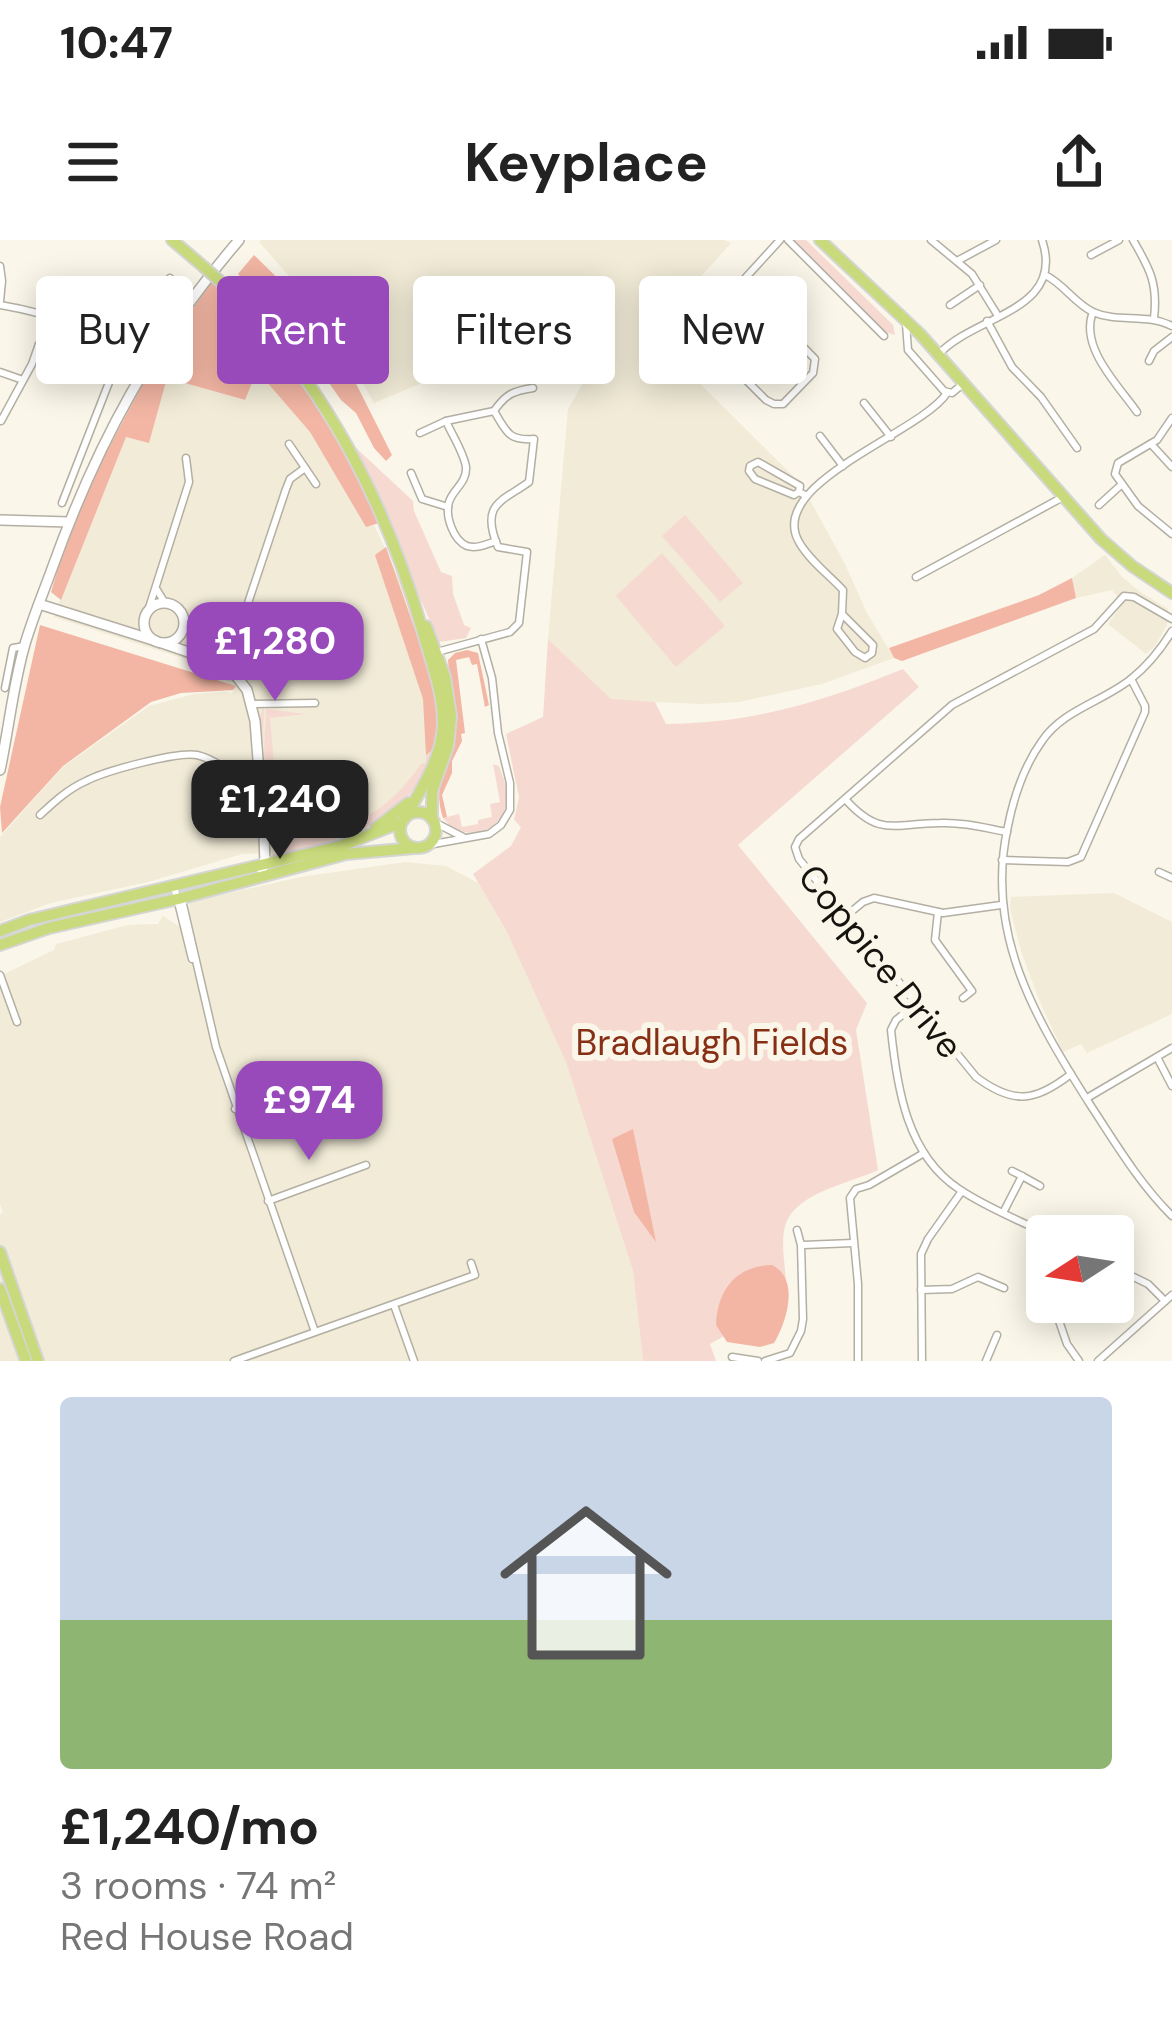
<!DOCTYPE html>
<meta charset="utf-8">
<style>
:root{--surface:#fff;--page:#f6f6f6;--text:#222;--muted:#767676;--line:#e0e0e0;--accent:#984abb}
body{margin:0;font-family:"DM Sans",sans-serif;background:var(--page);color:var(--text);height:100vh;display:flex;flex-direction:column;font-size:45px;white-space:nowrap}
*{box-sizing:border-box;margin:0}
p{font-size:39px;color:var(--muted)}
.icon{flex:none;width:66px;height:66px;fill:none;stroke:currentColor;stroke-width:2;stroke-linecap:round;stroke-linejoin:round}
.map{position:relative;height:1121px;overflow:hidden}
.drawer{display:flex;flex-direction:column;background:var(--surface);flex:1}
.drawer>*{flex:none}
.guide{position:absolute;left:36px;top:36px;width:1101px;height:108px;display:flex;gap:24px}
.needle{width:78px;rotate:258deg}
.tools{position:absolute;left:1026px;top:975px;display:grid;gap:24px}
.tools a{display:grid;place-items:center;width:108px;height:108px;border-radius:12px;background:var(--surface);box-shadow:0 6px 30px #0003;font-size:60px}
.price{position:absolute;translate:-50% -102px;padding:0 27px;border-radius:24px;background:var(--accent);color:#fff;font-size:39px;line-height:78px;filter:drop-shadow(0 3px 6px #0008)}
.price::after{content:'';position:absolute;left:50%;top:72px;width:36px;height:27px;margin-left:-18px;background:inherit;clip-path:polygon(0 0,100% 0,50% 100%)}
.price.current{background:#222;color:#fff}
ul{padding:0;list-style:none}
li{display:grid;align-content:center;gap:24px;height:636px;padding:0 60px}
li+li{border-top:3px solid var(--line)}
li span{display:grid;place-items:center;height:372px;border-radius:12px;color:#555}
li>.icon{margin-inline-start:auto}
span .icon{width:216px;height:216px;fill:#fffc;stroke-width:1}
li b{font-size:51px}
.tag{padding:0 42px;border-radius:12px;background:var(--surface);box-shadow:0 6px 30px #0003;font-size:42px;line-height:108px}
.tag.current{background:var(--accent);color:#fff}
.status{display:flex;justify-content:space-between;align-items:center;height:84px;padding:0 60px;background:var(--surface);direction:ltr}
.status svg{height:33px;fill:currentColor}
header{display:flex;justify-content:space-between;align-items:center;height:156px;padding:0 60px;background:var(--surface);font-size:54px;font-weight:700}
.map>svg:first-child{display:block}
.built{fill:#f1ebd7}
.green{fill:#f6dad2}
.forest{fill:#f3b6a4}
.lines{fill:none;stroke-linecap:round;stroke-linejoin:round}
.minor-casing{stroke:#b3afa3;stroke-width:9}
.tertiary-casing{stroke:#b3afa3;stroke-width:12}
.primary-casing{stroke:#d5d5d4;stroke-width:14}
.minor{stroke:#fff;stroke-width:6}
.tertiary{stroke:#fff;stroke-width:9}
.primary{stroke:#c8da7b;stroke-width:10}
.primary-bridge-casing{stroke:#d5d5d4;stroke-width:14;stroke-linecap:butt}
.primary-bridge{stroke:#c8da7b;stroke-width:10}
.labels{text-anchor:middle;stroke-width:12;stroke-linejoin:round;paint-order:stroke}
.street-label{font-size:36px;fill:#14130e;stroke:#faf6e9}
.park-label{font-size:36px;fill:#862f14;stroke:#faf6e9}
</style>
<div class="status"><b>10:47</b><svg viewBox="0 0 49 12"><path d="M0 12V9h3v3zM5 12V6h3v6zM10 12V3h3v9zM15 12V0h3v12zM26 1h20v11H26zM47 4h2v5h-2z"/></svg></div>
<header><svg class="icon" aria-label="menu" viewBox="0 0 24 24"><path d="M4 6h16M4 12h16M4 18h16"/></svg>Keyplace<svg class="icon" aria-label="share" viewBox="0 0 24 24"><path d="M12 15V3M7 8l5-5 5 5M5 13v7h14v-7"/></svg></header>
<div class="map">
<svg width="1172" height="1121" viewBox="0 0 1172 1121">
<rect width="100%" height="100%" fill="#faf6e9"/>
<g class="built">
<path d="M 261,0 L 724,0 L 731,3 L 698,40 L 643,87 L 801,244 L 845,324 L 867,373 L 894,418 L 822,444 L 739,462 L 703,464 L 611,460 L 548,399 L 568,169 L 582,145 L 542,82 L 515,104 L 374,163 L 328,80 L 259,2 Z"/>
<path d="M 254,134 L 265,140 L 310,192 L 366,286 L 374,285 L 407,356 L 439,465 L 423,543 L 396,571 L 340,605 L 313,612 L 242,614 L 148,642 L 51,663 L 0,682 L 0,597 L 63,527 L 149,466 L 194,454 L 227,452 L 231,454 L 234,450 L 216,429 L 54,377 L 76,317 L 126,197 L 149,202 L 167,138 L 244,160 Z"/>
<path d="M 1105,315 L 1122,337 L 1139,351 L 1168,369 L 1167,385 L 1155,406 L 1146,414 L 1108,384 L 1123,363 L 1112,350 L 1076,358 L 1072,338 Z"/>
<path d="M 405,622 L 446,626 L 478,643 L 507,692 L 566,821 L 633,1031 L 643,1121 L 0,1121 L 0,974 L 3,973 L 0,964 L 0,736 L 54,710 L 56,704 L 128,685 L 158,684 L 163,676 L 180,687 L 190,684 L 189,662 L 301,637 Z"/>
<path d="M 1114,653 L 1172,682 L 1172,774 L 1087,813 L 1081,804 L 1063,812 L 1039,760 L 1021,711 L 1010,668 L 1011,657 Z"/>
</g>
<g class="green">
<path d="M 791,0 L 806,0 L 893,85 L 895,95 L 885,92 Z"/>
<path d="M 355,207 L 413,261 L 414,271 L 441,332 L 452,336 L 453,354 L 464,385 L 471,388 L 466,398 L 439,402 Z"/>
<path d="M 685,275 L 743,343 L 720,362 L 662,296 Z"/>
<path d="M 662,313 L 725,386 L 676,427 L 616,356 Z"/>
<path d="M 548,399 L 611,459 L 655,462 L 666,484 C 754,483 822,462 903,429 L 919,447 L 738,605 L 867,763 L 856,790 L 878,930 C 851,943 798,952 786,983 C 780,1000 785,1024 786,1042 L 724,1096 L 710,1104 L 716,1121 L 643,1121 L 633,1031 L 566,822 L 507,692 L 473,634 L 511,606 L 521,587 L 514,580 L 519,557 L 506,494 L 543,477 Z"/>
<path d="M 264,467 L 262,535 L 267,554 L 264,511 L 266,469 L 305,474 L 270,478 L 280,590 L 323,587 L 325,593 C 367,583 397,559 421,524 L 426,523 L 426,515 L 435,508 C 410,578 360,594 294,611 L 298,613 L 276,617 L 271,614 L 285,612 L 284,608 L 271,605 L 268,554 L 266,571 C 264,543 250,490 264,467 Z"/>
<path d="M 493,524 L 499,526 C 502,535 507,545 507,556 C 507,592 464,606 443,578 L 459,574 L 462,587 L 478,584 L 478,580 L 492,577 L 490,564 L 500,562 Z"/>
</g>
<g class="forest">
<path d="M 254,15 L 309,69 L 334,100 L 392,215 L 386,221 L 374,208 L 356,173 L 341,160 L 310,116 L 238,34 Z"/>
<path d="M 212,42 C 292,119 335,181 379,283 L 366,287 L 310,192 L 265,140 L 258,128 L 245,160 L 167,138 L 149,203 L 126,197 L 61,360 L 51,352 L 63,312 L 89,245 L 115,196 L 155,121 Z"/>
<path d="M 386,307 L 436,450 L 440,482 L 435,508 L 426,515 L 423,459 L 375,315 Z"/>
<path d="M 1072,338 L 1076,358 L 902,421 L 894,418 L 889,408 L 1039,355 Z"/>
<path d="M 40,385 L 236,446 L 233,450 L 181,453 L 151,462 L 63,526 L 2,593 L 0,567 Z"/>
<path d="M 467,410 L 478,413 L 489,465 L 485,467 L 477,424 L 472,425 L 469,417 L 456,420 L 465,493 L 461,494 L 462,501 L 452,521 L 452,533 L 442,555 L 447,577 L 443,578 C 430,538 454,525 456,486 C 457,463 449,442 448,420 L 455,413 Z"/>
<path d="M 633,889 L 656,1002 L 634,972 L 612,899 Z"/>
<path d="M 772,1025 C 800,1039 787,1081 774,1103 L 760,1107 L 727,1102 L 716,1085 C 717,1051 735,1026 772,1025 Z"/>
</g>
<g class="lines">
<defs>
<g id="minor">
<path d="M 788,0 L 884,96"/>
<path d="M 931,0 L 972,34 L 998,76"/>
<path d="M 1133,0 C 1150,29 1158,44 1154,78"/>
<path d="M 1091,15 L 1119,0"/>
<path d="M 957,21 L 996,0"/>
<path d="M 0,26 L 2,41 L 0,61"/>
<path d="M 1045,35 C 1064,44 1074,63 1093,72 C 1118,83 1147,73 1172,86"/>
<path d="M 741,43 L 815,119 L 813,133 L 783,164 L 774,164 L 766,160 L 705,99 L 702,92 L 706,81 L 780,0"/>
<path d="M 114,58 L 141,65"/>
<path d="M 0,65 C 54,74 101,92 149,119"/>
<path d="M 950,65 L 980,45"/>
<path d="M 1093,72 C 1079,107 1118,145 1137,172"/>
<path d="M 987,81 L 1012,127 L 1041,157 L 1077,208"/>
<path d="M 906,84 L 908,110 L 944,151 L 952,153 L 964,143"/>
<path d="M 122,104 L 141,65 L 170,38"/>
<path d="M 939,114 C 975,75 1066,71 1042,0"/>
<path d="M 1149,121 L 1154,111 L 1172,97"/>
<path d="M 0,132 L 23,140"/>
<path d="M 864,163 L 891,197"/>
<path d="M 1172,178 L 1157,200 L 1118,223 L 1115,234 L 1138,266 L 1172,294"/>
<path d="M 1,181 L 32,124 L 39,104"/>
<path d="M 446,181 C 452,195 464,213 466,227 C 467,243 453,249 449,262 C 445,276 453,300 467,306 C 477,309 487,304 496,301"/>
<path d="M 420,193 L 446,181 L 494,171"/>
<path d="M 820,196 L 843,226"/>
<path d="M 289,204 L 316,244"/>
<path d="M 1151,204 L 1172,227"/>
<path d="M 411,233 L 422,259 L 448,267"/>
<path d="M 799,252 L 800,246 L 758,222 L 750,226 L 749,231 L 755,239 L 794,255 L 799,252 L 805,255"/>
<path d="M 62,263 L 115,127 L 127,106"/>
<path d="M 1099,265 L 1121,245"/>
<path d="M 916,337 L 1063,257"/>
<path d="M 157,350 L 165,363"/>
<path d="M 147,374 L 189,242 L 186,218"/>
<path d="M 842,374 L 837,389 L 855,412 L 865,418 L 872,413 L 873,405 L 842,374 L 843,350 C 829,335 809,320 799,302 C 765,243 921,193 947,153"/>
<path d="M 1172,391 C 1161,409 1147,426 1131,439 C 1102,462 1063,470 1042,501 C 1024,526 1014,556 1008,586 C 984,693 1035,778 1091,866 C 1116,904 1139,943 1172,976"/>
<path d="M 437,412 L 510,392 L 519,383 L 527,312 L 498,307 C 480,264 501,262 529,242 L 534,199 C 508,201 507,192 494,171 C 506,154 513,151 533,148"/>
<path d="M 224,426 L 238,393 L 286,249 L 290,239 L 305,228"/>
<path d="M 5,448 L 13,408 L 25,406"/>
<path d="M 252,464 L 315,463"/>
<path d="M 845,559 C 880,598 894,583 940,583 C 963,582 985,588 1007,592"/>
<path d="M 40,575 C 54,562 68,549 86,541 C 105,531 178,511 197,515 C 221,520 232,540 258,540"/>
<path d="M 434,582 L 463,597"/>
<path d="M 428,605 L 489,594 L 501,585 L 510,570 L 510,543 L 498,493 L 492,438 L 481,399"/>
<path d="M 1002,620 L 1068,622 L 1081,617 L 1145,472 L 1145,466 L 1131,439"/>
<path d="M 1159,632 L 1172,638"/>
<path d="M 174,646 L 192,719"/>
<path d="M 182,660 L 216,807 L 315,1092"/>
<path d="M 938,672 L 935,700 L 972,751 L 963,758"/>
<path d="M 846,676 L 863,662 L 874,658 L 943,673 L 1001,665"/>
<path d="M 0,735 L 17,782"/>
<path d="M 916,764 L 896,780 L 891,790 C 897,848 907,915 959,949 C 987,968 1021,981 1051,996"/>
<path d="M 1157,817 L 1172,846"/>
<path d="M 1071,834 C 1035,862 1014,865 976,837 L 799,619 L 795,607 L 799,599 L 952,465 L 1094,389 L 1124,356 L 1134,357 L 1172,379"/>
<path d="M 1087,858 L 1172,808"/>
<path d="M 235,869 L 318,839"/>
<path d="M 1022,936 L 1040,946"/>
<path d="M 268,961 L 366,925"/>
<path d="M 1004,971 L 1022,936 L 1012,931"/>
<path d="M 803,1005 L 853,1003"/>
<path d="M 1113,1027 L 1148,1044 L 1165,1061"/>
<path d="M 921,1050 L 952,1049 L 978,1037 L 1004,1048"/>
<path d="M 1032,1063 L 1057,1075 L 1067,1104 L 1079,1121"/>
<path d="M 394,1065 L 414,1121"/>
<path d="M 732,1117 L 758,1121"/>
<path d="M 234,1121 L 475,1035 L 471,1023"/>
<path d="M 765,1121 L 790,1113 L 801,1091 L 803,1079 L 801,1005 L 797,990"/>
<path d="M 858,1121 L 858,1044 L 850,958 L 856,949 L 869,945 L 924,913"/>
<path d="M 922,1121 L 921,1014 L 928,999 L 962,951"/>
<path d="M 986,1121 L 997,1095"/>
<path d="M 1098,1121 L 1172,1055"/>
</g>
<g id="tertiary">
<path d="M 0,280 L 69,282"/>
<circle cx="164" cy="383" r="20"/>
<path d="M 39,364 L 156,401"/>
<path d="M 162,403 L 217,422 L 237,437 L 247,450 L 255,481 L 264,596 L 265,623 L 262,630"/>
<path d="M 0,530 C 9,488 13,445 25,404 C 33,377 44,351 53,326 C 98,201 153,101 239,0"/>
</g>
<g id="primary">
<path d="M 172,0 L 204,27"/>
<path d="M 820,0 L 920,94 L 1101,299 L 1132,326 L 1172,353"/>
<path d="M 222,43 C 323,138 387,264 424,396 C 432,425 444,455 443,486 C 441,520 421,549 405,578"/>
<path d="M 426,386 L 445,437 L 451,476 L 448,506 L 432,551 L 432,579"/>
<circle cx="418" cy="590" r="18"/>
<path d="M 376,588 L 408,563"/>
<path d="M 0,691 L 29,680 L 341,606 L 402,582"/>
<path d="M 0,705 L 49,688 L 182,658 L 346,614 L 414,608"/>
<path d="M 0,1012 L 38,1121"/>
<path d="M 0,1049 L 26,1121"/>
</g>
</defs>
<use href="#minor" class="minor-casing"/>
<use href="#tertiary" class="tertiary-casing"/>
<use href="#primary" class="primary-casing"/>
<use href="#minor" class="minor"/>
<use href="#tertiary" class="tertiary"/>
<use href="#primary" class="primary"/>
<defs>
<path id="primary-bridge" d="M 204,27 L 222,43"/>
</defs>
<use href="#primary-bridge" class="primary-bridge-casing"/>
<use href="#primary-bridge" class="primary-bridge"/>
</g>
<g class="labels">
<g class="street-label">
<text transform="translate(881 721) rotate(51)" y="13">Coppice Drive</text>
</g>
<g class="park-label">
<text x="712" y="815">Bradlaugh Fields</text>
</g>
</g>
</svg>
<div class="tools">
<a><svg class="needle" viewBox="-14 -14 28 28"><path d="M0-13l5 13h-10z" fill="#e53935"/><path d="M0 13l5-13h-10z" fill="#767676"/></svg></a>
</div>
<b class="price" style="left:275px;top:464px">£1,280</b>
<b class="price current" style="left:280px;top:622px">£1,240</b>
<b class="price" style="left:309px;top:923px">£974</b>
<div class="guide">
<a class="tag">Buy</a>
<a class="tag current">Rent</a>
<a class="tag">Filters</a>
<a class="tag">New</a>
</div>
</div>
<section class="drawer">
<ul>
<li><span style="background:linear-gradient(#c9d6e8 60%,#8fb573 0)"><svg class="icon" aria-label="home" viewBox="0 0 24 24"><path d="M3 11l9-7 9 7M6 9v11h12V9"/></svg></span><div><b>£1,240/mo</b><p>3 rooms · 74 m²</p><p>Red House Road</p></div></li>
</ul>
</section>
